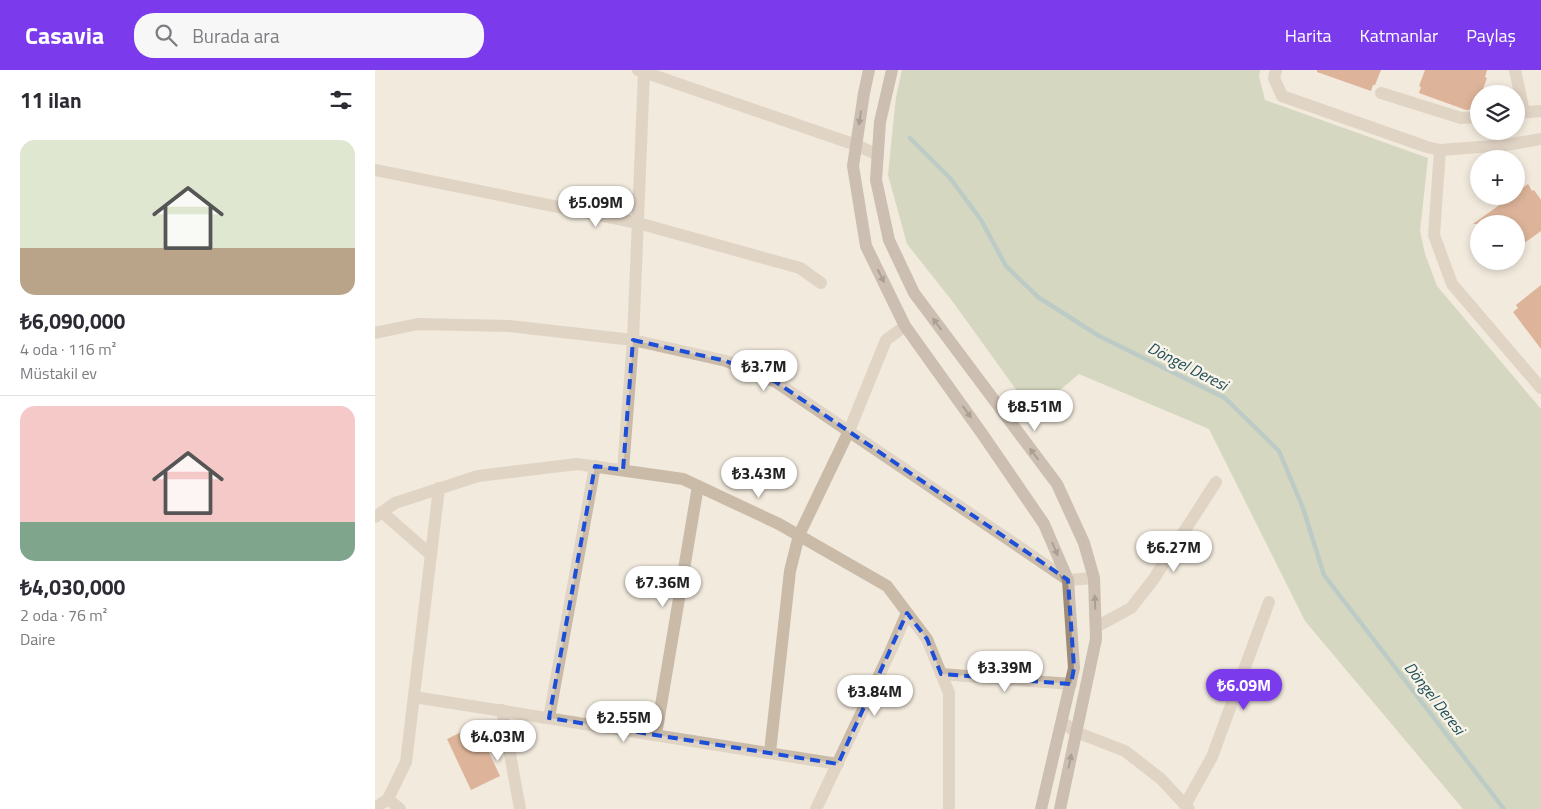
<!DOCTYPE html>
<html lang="tr">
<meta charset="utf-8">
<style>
:root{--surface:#fff;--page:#f7f7f7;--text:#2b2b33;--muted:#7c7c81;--line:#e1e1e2;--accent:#7c3aed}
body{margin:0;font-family:"Titillium Web",sans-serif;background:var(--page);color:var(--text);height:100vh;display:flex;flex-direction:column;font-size:19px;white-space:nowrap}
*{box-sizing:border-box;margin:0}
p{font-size:16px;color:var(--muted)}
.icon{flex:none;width:28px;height:28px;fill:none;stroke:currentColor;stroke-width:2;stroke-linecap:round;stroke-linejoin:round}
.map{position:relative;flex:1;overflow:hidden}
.details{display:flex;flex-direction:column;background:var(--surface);width:375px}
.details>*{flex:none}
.buttons{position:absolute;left:1095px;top:15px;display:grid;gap:10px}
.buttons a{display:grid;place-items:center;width:55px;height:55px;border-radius:50%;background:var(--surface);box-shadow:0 2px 8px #0003;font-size:25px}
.price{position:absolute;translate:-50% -42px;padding:0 11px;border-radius:18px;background:#fff;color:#222;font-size:16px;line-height:32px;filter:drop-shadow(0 1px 2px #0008)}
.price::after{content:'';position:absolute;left:50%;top:30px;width:15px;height:11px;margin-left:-8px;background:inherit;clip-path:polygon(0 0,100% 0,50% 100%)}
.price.on{background:var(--accent);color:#fff}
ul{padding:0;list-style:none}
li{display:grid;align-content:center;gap:10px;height:265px;padding:0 20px}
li+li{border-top:1px solid var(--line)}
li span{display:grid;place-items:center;height:155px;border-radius:15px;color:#555}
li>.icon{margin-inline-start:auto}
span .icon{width:90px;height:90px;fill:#fffc;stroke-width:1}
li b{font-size:21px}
h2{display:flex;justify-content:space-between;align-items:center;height:60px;padding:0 20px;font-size:21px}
header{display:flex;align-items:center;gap:30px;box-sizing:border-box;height:70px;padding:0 25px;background:var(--accent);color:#fff}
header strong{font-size:24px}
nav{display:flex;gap:28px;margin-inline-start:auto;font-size:18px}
.search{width:350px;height:45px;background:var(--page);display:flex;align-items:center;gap:12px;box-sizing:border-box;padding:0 18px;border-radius:20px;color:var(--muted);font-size:19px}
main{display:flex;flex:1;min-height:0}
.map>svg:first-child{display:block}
.green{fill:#b1c19d}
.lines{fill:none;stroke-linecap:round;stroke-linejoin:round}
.stream{stroke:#7ca7ae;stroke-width:4.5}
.building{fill:#c37449}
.minor{stroke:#cabba9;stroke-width:12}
.tertiary{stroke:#cabba9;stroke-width:12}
.secondary{stroke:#9d8b7a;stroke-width:12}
.oneway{fill:#50463d}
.marked{fill:none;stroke:#1d4ed8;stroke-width:4;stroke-dasharray:10 6;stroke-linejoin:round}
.labels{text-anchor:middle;stroke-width:5;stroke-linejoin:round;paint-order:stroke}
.water-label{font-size:16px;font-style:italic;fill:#1f4e58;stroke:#f9f4e9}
</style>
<header>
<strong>Casavia</strong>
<div class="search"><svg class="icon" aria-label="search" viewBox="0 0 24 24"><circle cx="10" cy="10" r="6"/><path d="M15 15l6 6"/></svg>Burada ara</div>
<nav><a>Harita</a><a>Katmanlar</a><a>Paylaş</a></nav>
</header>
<main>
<section class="details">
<h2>11 ilan<svg class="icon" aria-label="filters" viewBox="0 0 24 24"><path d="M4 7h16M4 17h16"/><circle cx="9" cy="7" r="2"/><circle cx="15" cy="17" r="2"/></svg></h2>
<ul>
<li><span style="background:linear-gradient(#dfe7d0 70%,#b9a48a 0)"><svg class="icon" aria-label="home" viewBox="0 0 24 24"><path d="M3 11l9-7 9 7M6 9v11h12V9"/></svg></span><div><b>₺6,090,000</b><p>4 oda · 116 m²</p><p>Müstakil ev</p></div></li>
<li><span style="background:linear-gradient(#f6c9c9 75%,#7fa58c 0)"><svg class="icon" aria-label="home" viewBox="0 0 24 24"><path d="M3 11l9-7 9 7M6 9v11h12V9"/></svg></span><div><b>₺4,030,000</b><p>2 oda · 76 m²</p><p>Daire</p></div></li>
</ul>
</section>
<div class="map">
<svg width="1166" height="739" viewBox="0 0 1166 739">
<rect width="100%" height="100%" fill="#f2eadd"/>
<path class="green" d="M 527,0 L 885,0 L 884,6 L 890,30 L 1053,88 L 1045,161 L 1050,184 L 1062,216 L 1166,339 L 1166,739 L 1088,739 L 930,551 L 834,359 L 704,304 L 658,343 L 578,232 L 532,174 L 513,105 L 521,27 Z"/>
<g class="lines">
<path class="stream" d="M 535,68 L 575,108 L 606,150 L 631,196 L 663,227 L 724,266 L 850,328 L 904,381 L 928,438 L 949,505 L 1129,739"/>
</g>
<g class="building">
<path d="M 942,0 L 1006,0 L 1000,15 L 998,15 L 996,21 L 942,2 Z"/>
<path d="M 1050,0 L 1112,0 L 1110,7 L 1112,8 L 1106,24 L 1104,24 L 1104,29 L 1101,36 L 1099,35 L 1098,39 L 1091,40 L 1044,23 L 1046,17 L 1044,16 Z"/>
<path d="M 1153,114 L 1157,121 L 1159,120 L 1166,130 L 1166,161 L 1141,179 L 1141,154 L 1098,154 L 1137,126 L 1141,126 L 1141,123 Z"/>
<path d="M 1166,215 L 1166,279 L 1138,242 L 1143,238 L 1141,235 Z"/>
<path d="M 101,655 L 125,706 L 96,720 L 72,669 Z"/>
</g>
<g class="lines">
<g class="minor">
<path d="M 901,0 L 899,8 L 907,26 L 1052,77 L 1065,80 L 1131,75 L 1166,69"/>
<path d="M 1140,0 L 1149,42"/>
<path d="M 1006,23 L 1086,48 L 1104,47"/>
<path d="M 1141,43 L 1166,41"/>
<path d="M 1065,80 L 1059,165 L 1077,214 L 1166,318"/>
<path d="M 0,100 L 263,153 L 425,198 L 446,213"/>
<path d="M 0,263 L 43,254 L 134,256 L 258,270 L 351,291 L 401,312 L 693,510 L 719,508"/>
<path d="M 248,400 L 258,270 L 269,2"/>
<path d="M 7,442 L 56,485"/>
<path d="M 0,447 L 20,433 L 103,406 L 202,394 L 308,409 L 404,454 L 512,516 L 552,569 L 574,623 L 574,739"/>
<path d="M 721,557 L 756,538 L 778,510 L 841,412"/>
<path d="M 566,604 L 696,614"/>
<path d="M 39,627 L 463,694"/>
<path d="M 127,640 L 145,739"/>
<path d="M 174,648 L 220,396"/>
<path d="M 687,652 L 701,662 L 750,681 L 786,709 L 814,739"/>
<path d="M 281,665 L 323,416"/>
<path d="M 395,682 L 415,501 L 424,465 L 474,361 L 511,270 L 530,256"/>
<path d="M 13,729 L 25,739"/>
<path d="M 810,735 L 837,687 L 894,532"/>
<path d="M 0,738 L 13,729 L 31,692 L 64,418"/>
<path d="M 441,739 L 516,580 L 532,543"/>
</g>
<path class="tertiary" d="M 263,0 L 481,75 L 503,85"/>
<g class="secondary">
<path d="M 494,0 L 489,23 L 478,96 L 491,176 L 530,256 L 608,365 L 669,454 L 693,510 L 699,598 L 666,739"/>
<path d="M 517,0 L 505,52 L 501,110 L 514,170 L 539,223 L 682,414 L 709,473 L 719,508 L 721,569 L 685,739"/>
</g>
</g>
<defs><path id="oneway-solid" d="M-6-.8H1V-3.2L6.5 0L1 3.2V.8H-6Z" transform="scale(1.25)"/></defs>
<g class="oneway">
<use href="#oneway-solid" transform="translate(485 48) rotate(99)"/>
<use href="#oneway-solid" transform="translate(506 206) rotate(64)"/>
<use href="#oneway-solid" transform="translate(562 254) rotate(-127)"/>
<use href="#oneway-solid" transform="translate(592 342) rotate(54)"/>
<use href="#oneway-solid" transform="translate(659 384) rotate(-127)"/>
<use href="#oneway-solid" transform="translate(680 479) rotate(67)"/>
<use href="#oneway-solid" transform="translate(720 532) rotate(-92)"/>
<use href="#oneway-solid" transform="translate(695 691) rotate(-78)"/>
</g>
<path d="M0 0H1166V739H0ZM 258,270 L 351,291 L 401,312 L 693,510 L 699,598 L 696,614 L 566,604 L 552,569 L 532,543 L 463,694 L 174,648 L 220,396 L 248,400 Z" fill="#f2eadd" fill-opacity=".55" fill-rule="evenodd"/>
<path class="marked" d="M 258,270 L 351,291 L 401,312 L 693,510 L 699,598 L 696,614 L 566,604 L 552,569 L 532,543 L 463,694 L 174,648 L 220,396 L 248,400 Z"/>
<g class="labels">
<g class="water-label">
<text transform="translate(813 296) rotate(27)" y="6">Döngel Deresi</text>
<text transform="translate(1060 628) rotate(52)" y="6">Döngel Deresi</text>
</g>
</g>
</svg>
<div class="buttons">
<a><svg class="icon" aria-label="layers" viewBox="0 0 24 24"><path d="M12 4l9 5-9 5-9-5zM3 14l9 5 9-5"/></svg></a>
<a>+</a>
<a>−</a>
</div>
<b class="price" style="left:221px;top:158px">₺5.09M</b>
<b class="price" style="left:389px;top:322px">₺3.7M</b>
<b class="price" style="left:660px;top:362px">₺8.51M</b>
<b class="price" style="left:384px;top:429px">₺3.43M</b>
<b class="price" style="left:799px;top:503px">₺6.27M</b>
<b class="price" style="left:288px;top:538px">₺7.36M</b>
<b class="price" style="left:630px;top:623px">₺3.39M</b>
<b class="price on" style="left:869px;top:641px">₺6.09M</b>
<b class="price" style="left:500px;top:647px">₺3.84M</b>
<b class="price" style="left:249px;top:673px">₺2.55M</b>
<b class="price" style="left:123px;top:692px">₺4.03M</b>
</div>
</main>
